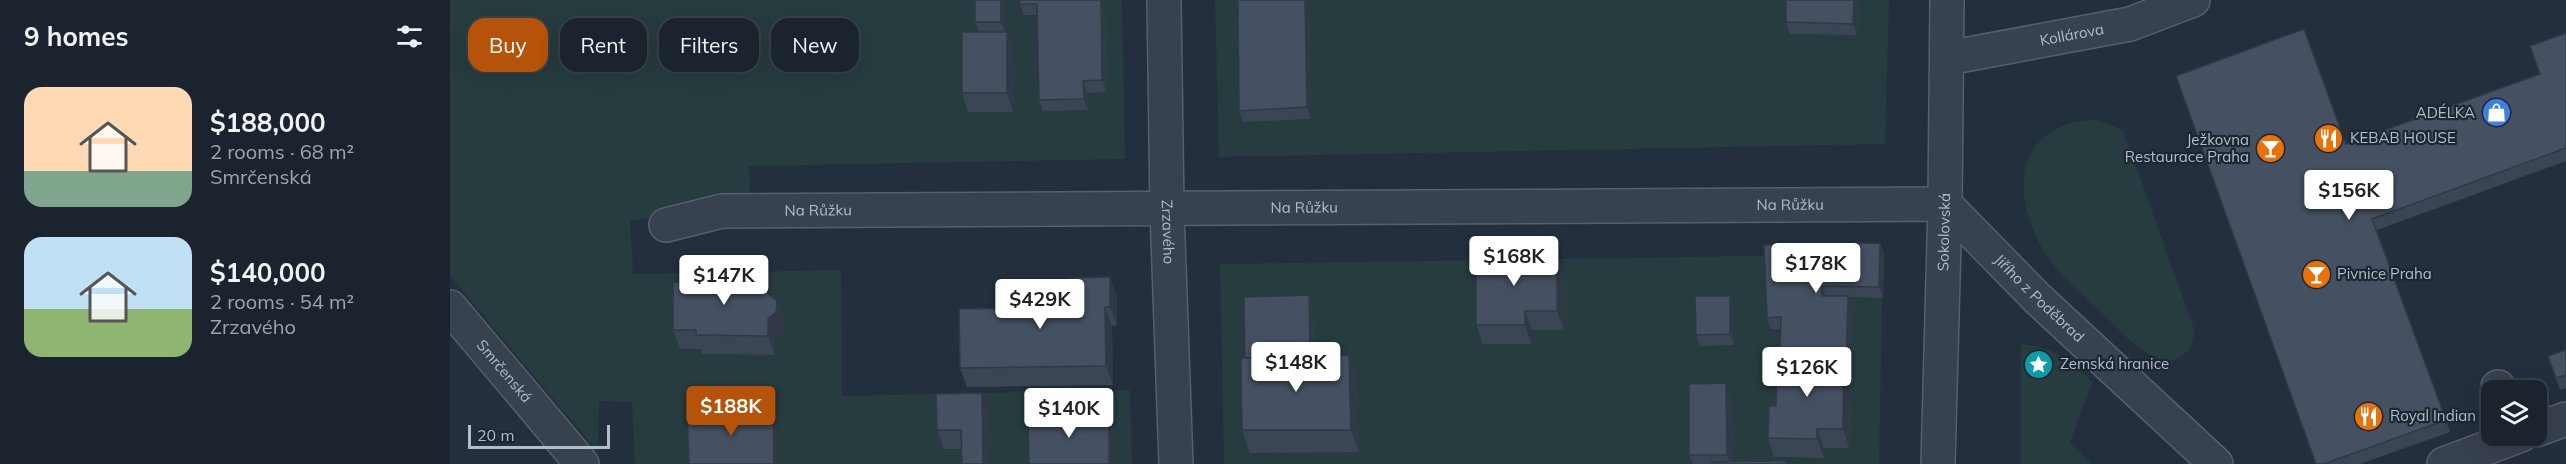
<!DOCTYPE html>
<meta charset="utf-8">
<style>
:root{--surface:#1b232e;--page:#282f3a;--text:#f1f3f6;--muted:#a0a4aa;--line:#39404a;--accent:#b45309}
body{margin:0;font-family:Mulish,sans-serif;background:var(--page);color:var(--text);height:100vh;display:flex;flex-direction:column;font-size:22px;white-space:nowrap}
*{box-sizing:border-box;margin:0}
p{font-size:20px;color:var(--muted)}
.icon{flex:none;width:33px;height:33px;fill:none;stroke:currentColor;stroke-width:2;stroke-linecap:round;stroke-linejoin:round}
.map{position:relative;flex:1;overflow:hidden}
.sheet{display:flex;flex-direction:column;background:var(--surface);width:450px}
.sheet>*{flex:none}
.banner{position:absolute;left:18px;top:18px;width:570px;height:54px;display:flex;gap:12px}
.fabs{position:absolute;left:2031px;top:380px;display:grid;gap:12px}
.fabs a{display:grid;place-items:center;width:66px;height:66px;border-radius:12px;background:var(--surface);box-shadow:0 6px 24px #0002,0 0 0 2px var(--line);font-size:30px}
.scale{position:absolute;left:18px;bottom:15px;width:142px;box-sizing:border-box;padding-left:6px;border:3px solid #b4bcc9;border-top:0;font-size:16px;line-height:21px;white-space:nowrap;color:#b4bcc9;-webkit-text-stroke:4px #1d2633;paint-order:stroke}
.price{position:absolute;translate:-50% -51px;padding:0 14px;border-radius:6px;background:#fff;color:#222;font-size:20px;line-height:39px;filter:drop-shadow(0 2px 3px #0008)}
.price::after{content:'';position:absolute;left:50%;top:36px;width:18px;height:14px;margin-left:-9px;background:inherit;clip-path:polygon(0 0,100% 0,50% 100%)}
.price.selected{background:var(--accent);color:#fff}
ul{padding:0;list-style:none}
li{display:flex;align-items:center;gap:18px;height:150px;padding:0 24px}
li span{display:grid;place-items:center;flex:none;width:168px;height:120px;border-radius:18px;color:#555}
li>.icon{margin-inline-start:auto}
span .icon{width:72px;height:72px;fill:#fffc;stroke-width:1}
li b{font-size:26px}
h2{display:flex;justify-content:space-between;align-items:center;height:72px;padding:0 24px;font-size:26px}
.tag{padding:0 21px;border-radius:18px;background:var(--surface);box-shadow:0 6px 24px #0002,0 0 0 2px var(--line);font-size:21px;line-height:54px}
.tag.selected{background:var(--accent);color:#fff}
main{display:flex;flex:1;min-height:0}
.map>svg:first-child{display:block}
.green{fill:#263c3f}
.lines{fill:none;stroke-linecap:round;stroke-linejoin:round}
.minor-casing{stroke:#565f6c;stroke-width:36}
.minor{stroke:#38414e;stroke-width:33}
.wall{fill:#3b4654}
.shaded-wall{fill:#303945}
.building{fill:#455162;stroke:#303945;stroke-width:1.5}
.labels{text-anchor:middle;stroke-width:4.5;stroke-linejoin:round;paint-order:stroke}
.street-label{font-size:15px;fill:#b4bcc9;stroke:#1d2633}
.poi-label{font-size:15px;fill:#b4bcc9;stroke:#1d2633;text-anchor:start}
</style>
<main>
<section class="sheet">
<h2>9 homes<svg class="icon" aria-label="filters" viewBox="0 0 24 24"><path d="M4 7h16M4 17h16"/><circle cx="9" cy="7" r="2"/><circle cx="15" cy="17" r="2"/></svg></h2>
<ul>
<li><span style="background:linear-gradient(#ffd9b3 70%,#7fa58c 0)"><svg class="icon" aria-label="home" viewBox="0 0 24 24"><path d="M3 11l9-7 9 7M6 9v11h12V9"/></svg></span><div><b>$188,000</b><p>2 rooms · 68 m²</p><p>Smrčenská</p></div></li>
<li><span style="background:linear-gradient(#bfe0f5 60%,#8fb573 0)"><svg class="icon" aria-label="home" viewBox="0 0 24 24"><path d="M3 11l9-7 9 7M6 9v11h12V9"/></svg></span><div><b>$140,000</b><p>2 rooms · 54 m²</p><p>Zrzavého</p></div></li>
</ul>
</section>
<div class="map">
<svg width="2116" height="464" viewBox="0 0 2116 464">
<rect width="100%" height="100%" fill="#242f3e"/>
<g class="green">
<path d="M 0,0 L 672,0 L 675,159 L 299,166 L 300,199 L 180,221 L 183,274 L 391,270 L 392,396 L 680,390 L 682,464 L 185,464 L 182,402 L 149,401 L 148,452 L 0,276 Z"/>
<path d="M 765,0 L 1439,0 L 1435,144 L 769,157 Z"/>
<path d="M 1647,120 L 1673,130 L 1745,332 L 1740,350 L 1724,361 C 1693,359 1674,334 1653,314 C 1636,297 1615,281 1601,262 C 1578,231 1559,175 1589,142 C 1606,125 1624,120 1647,120 Z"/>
<path d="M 1433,254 L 1429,464 L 774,464 L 770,264 Z"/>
<path d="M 1571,344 C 1601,347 1622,359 1642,382 L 1620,443 L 1642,464 L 1571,464 Z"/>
</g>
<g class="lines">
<defs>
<g id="minor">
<path id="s1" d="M 714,0 L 717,210 L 726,464"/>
<path id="s2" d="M 1498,58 L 1680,24 L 1743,0"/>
<path id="s3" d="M 216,225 L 272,211 L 1495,204 L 1587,298 L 1766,464"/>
<path id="s4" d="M 0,307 L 132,464"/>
<path d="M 2048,387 L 2048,390"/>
<path d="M 2086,430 L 2116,419"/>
<path id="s5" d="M 1488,464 L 1495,204 L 1497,0"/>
<path d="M 1994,464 L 2071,435"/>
</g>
</defs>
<use href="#minor" class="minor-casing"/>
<use href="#minor" class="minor"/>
</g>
<g class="wall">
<path d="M 555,0 L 555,32 L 557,32 L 564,50 L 563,112 L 518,112 L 512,93 L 529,32 L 525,22 Z"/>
<path d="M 570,0 L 655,0 L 656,92 L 637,93 L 638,110 L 593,111 L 589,100 L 588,15 L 574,15 L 570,4 Z"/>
<path d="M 859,0 L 861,119 L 793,122 L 789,111 Z"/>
<path d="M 1336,0 L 1408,0 L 1407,35 L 1340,34 L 1336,22 Z"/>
<path d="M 2116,33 L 2116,161 L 1927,230 L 2000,432 L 1910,464 L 1866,464 L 1896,144 L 2090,74 Z"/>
<path d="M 1430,243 L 1434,254 L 1433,298 L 1398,297 L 1402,308 L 1399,448 L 1374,448 L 1374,458 L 1324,457 L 1318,438 L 1326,406 L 1330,358 L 1331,329 L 1321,329 L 1317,318 Z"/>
<path d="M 1114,273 L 1114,330 L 1082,330 L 1081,344 L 1033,344 L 1026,325 Z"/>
<path d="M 318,277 L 325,296 L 325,299 L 327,301 L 334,320 L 333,331 L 325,338 L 325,355 L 252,354 L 251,349 L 230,349 L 223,330 L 246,283 Z"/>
<path d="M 620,288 L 667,296 L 667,325 L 662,326 L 663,385 L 517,387 L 510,368 L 592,308 Z"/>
<path d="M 859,295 L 863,306 L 864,356 L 899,355 L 907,377 L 909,452 L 800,453 L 792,430 L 795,358 Z"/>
<path d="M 1284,307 L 1284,345 L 1250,346 L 1246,335 Z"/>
<path d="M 2116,350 L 2116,388 L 2110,390 L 2098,356 Z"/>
<path d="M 1283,402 L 1284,462 L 1336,461 L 1337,464 L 1243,464 L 1239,455 Z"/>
<path d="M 539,412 L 540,464 L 512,449 L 494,449 L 487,430 Z"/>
</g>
<g class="shaded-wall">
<path d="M 551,0 L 555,0 L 555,34 L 551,22 Z"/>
<path d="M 651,0 L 655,0 L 656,92 L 652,80 Z"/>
<path d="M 855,0 L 859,0 L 861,119 L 857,107 Z"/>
<path d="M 1404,0 L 1408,0 L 1407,35 L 1403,24 Z"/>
<path d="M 557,32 L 564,50 L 563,112 L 557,93 Z"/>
<path d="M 633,81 L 637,93 L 638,110 L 634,99 Z"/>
<path d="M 1430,243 L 1434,254 L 1433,298 L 1429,287 Z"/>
<path d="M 1107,254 L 1114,273 L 1114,330 L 1107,311 Z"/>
<path d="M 318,277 L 325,296 L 325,313 L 318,294 Z"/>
<path d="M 660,277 L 667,296 L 667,325 L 660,307 Z"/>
<path d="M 1372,286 L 1376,297 L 1372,296 Z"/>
<path d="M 859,295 L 863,306 L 864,379 L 860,367 Z"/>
<path d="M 1280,296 L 1284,307 L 1284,345 L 1280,334 Z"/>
<path d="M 1398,296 L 1402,308 L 1399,448 L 1393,429 L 1394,359 Z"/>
<path d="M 327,301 L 334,320 L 333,331 L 325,338 L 325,355 L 318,336 L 318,319 Z"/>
<path d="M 655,307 L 662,326 L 663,385 L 656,366 Z"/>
<path d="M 1075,311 L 1082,330 L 1081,344 L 1075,325 Z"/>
<path d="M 899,355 L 907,377 L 909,452 L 901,430 Z"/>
<path d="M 1276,383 L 1283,402 L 1284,464 L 1281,464 L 1277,455 Z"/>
<path d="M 532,393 L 539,412 L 540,464 L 533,464 Z"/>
<path d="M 323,409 L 327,420 L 328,464 L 324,464 Z"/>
<path d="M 659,414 L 663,425 L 663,464 L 659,464 Z"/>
<path d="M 1367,429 L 1374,448 L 1374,458 L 1367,439 Z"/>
</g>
<g class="building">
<rect x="525" y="0" width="26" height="22"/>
<path d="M 570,0 L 651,0 L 652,80 L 633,81 L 634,99 L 589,100 L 587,4 L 570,4 Z"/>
<path d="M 788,0 L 855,0 L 857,107 L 789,111 Z"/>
<path d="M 1336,0 L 1404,0 L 1403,24 L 1336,22 Z"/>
<path d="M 1854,29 L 1896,144 L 2090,74 L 2080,46 L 2116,33 L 2116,148 L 1922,219 L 1996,420 L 1874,464 L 1866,464 L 1726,76 Z"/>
<rect x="512" y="32" width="45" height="61"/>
<path d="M 1430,243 L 1429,287 L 1372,286 L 1372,296 L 1398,296 L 1396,367 L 1394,359 L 1330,358 L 1331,317 L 1317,318 L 1314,245 Z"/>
<path d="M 1026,254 L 1107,254 L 1107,311 L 1075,311 L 1075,325 L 1026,325 Z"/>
<path d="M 246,277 L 318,277 L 318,294 L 327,301 L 326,312 L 318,319 L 318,336 L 246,335 L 246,330 L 223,330 L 223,282 L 246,283 Z"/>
<path d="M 660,277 L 660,307 L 655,307 L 656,366 L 510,368 L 509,309 L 592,308 L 591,289 L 620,288 L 620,278 Z"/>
<path d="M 859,295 L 860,356 L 795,358 L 794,297 Z"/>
<path d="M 1245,296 L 1280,296 L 1280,334 L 1246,335 Z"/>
<path d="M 2116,350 L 2116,375 L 2106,378 L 2098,356 Z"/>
<path d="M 899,355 L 901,430 L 792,430 L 791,358 Z"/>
<path d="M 1327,358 L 1394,359 L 1393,429 L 1367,429 L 1367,439 L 1318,438 L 1319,406 L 1326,406 Z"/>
<path d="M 1276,383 L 1277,455 L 1239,455 L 1239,384 Z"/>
<path d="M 532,393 L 533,464 L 512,464 L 511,430 L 487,430 L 486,394 Z"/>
<path d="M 323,409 L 324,464 L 239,464 L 237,411 Z"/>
<path d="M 659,414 L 659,464 L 579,464 L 578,415 Z"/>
<path d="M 1336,461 L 1336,464 L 1262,464 L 1262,462 Z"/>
</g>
<defs>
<symbol id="shop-disc" viewBox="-11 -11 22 22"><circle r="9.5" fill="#3f7fe0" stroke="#1d2633"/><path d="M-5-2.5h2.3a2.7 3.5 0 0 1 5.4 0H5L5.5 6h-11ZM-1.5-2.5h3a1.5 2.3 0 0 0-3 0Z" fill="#fff"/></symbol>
<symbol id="restaurant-disc" viewBox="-11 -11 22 22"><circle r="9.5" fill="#e8710a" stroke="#1d2633"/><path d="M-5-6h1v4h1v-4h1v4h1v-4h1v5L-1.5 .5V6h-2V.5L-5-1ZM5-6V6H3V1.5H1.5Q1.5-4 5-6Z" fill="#fff"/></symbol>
<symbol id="bar-disc" viewBox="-11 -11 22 22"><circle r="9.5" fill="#e8710a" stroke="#1d2633"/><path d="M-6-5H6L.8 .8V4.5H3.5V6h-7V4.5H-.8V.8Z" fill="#fff"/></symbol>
<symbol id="sight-disc" viewBox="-11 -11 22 22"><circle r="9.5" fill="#0f9aa8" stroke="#1d2633"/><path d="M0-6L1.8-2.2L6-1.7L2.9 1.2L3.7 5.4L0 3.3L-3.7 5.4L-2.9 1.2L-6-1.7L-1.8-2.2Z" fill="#fff"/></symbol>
</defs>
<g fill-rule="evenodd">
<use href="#shop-disc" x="2030" y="96" width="33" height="33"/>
<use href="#restaurant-disc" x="1862" y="122" width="33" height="33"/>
<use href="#bar-disc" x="1804" y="132" width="33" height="33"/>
<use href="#bar-disc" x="1850" y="258" width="33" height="33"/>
<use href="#sight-disc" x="1572" y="348" width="33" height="33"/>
<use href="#restaurant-disc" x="1902" y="400" width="33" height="33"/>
</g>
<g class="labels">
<g class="street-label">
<text dy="5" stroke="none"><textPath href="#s2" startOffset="126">Kollárova</textPath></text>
<text dy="5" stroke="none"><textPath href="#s3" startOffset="1126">Na Růžku</textPath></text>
<text dy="5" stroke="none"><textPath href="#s3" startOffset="640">Na Růžku</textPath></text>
<text dy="5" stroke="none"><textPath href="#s3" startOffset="154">Na Růžku</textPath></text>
<text dy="5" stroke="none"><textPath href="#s1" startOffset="232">Zrzavého</textPath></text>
<text dy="5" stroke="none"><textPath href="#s5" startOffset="232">Sokolovská</textPath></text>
<text dy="5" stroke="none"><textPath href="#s3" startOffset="1414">Jiřího z Poděbrad</textPath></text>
<text dy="5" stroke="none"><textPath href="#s4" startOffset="84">Smrčenská</textPath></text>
</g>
<g class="poi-label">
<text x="2025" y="118" text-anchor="end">ADÉLKA</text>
<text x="1900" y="143">KEBAB HOUSE</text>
<text x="1799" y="145" text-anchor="end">Ježkovna<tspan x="1799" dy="17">Restaurace Praha</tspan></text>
<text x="1887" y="279">Pivnice Praha</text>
<text x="1610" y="369">Zemská hranice</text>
<text x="1940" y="421">Royal Indian</text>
</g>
</g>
</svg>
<div class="fabs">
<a><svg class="icon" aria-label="layers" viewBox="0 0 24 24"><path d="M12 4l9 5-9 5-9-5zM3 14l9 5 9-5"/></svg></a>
</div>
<div class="scale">20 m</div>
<b class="price" style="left:1899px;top:221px">$156K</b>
<b class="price" style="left:1064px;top:287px">$168K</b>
<b class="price" style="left:1366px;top:294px">$178K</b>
<b class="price" style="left:274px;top:306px">$147K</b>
<b class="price" style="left:590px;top:330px">$429K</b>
<b class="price" style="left:846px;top:393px">$148K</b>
<b class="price" style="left:1357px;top:398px">$126K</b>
<b class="price selected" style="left:281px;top:437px">$188K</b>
<b class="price" style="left:619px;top:439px">$140K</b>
<div class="banner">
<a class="tag selected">Buy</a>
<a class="tag">Rent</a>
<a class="tag">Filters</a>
<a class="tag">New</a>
</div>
</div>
</main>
